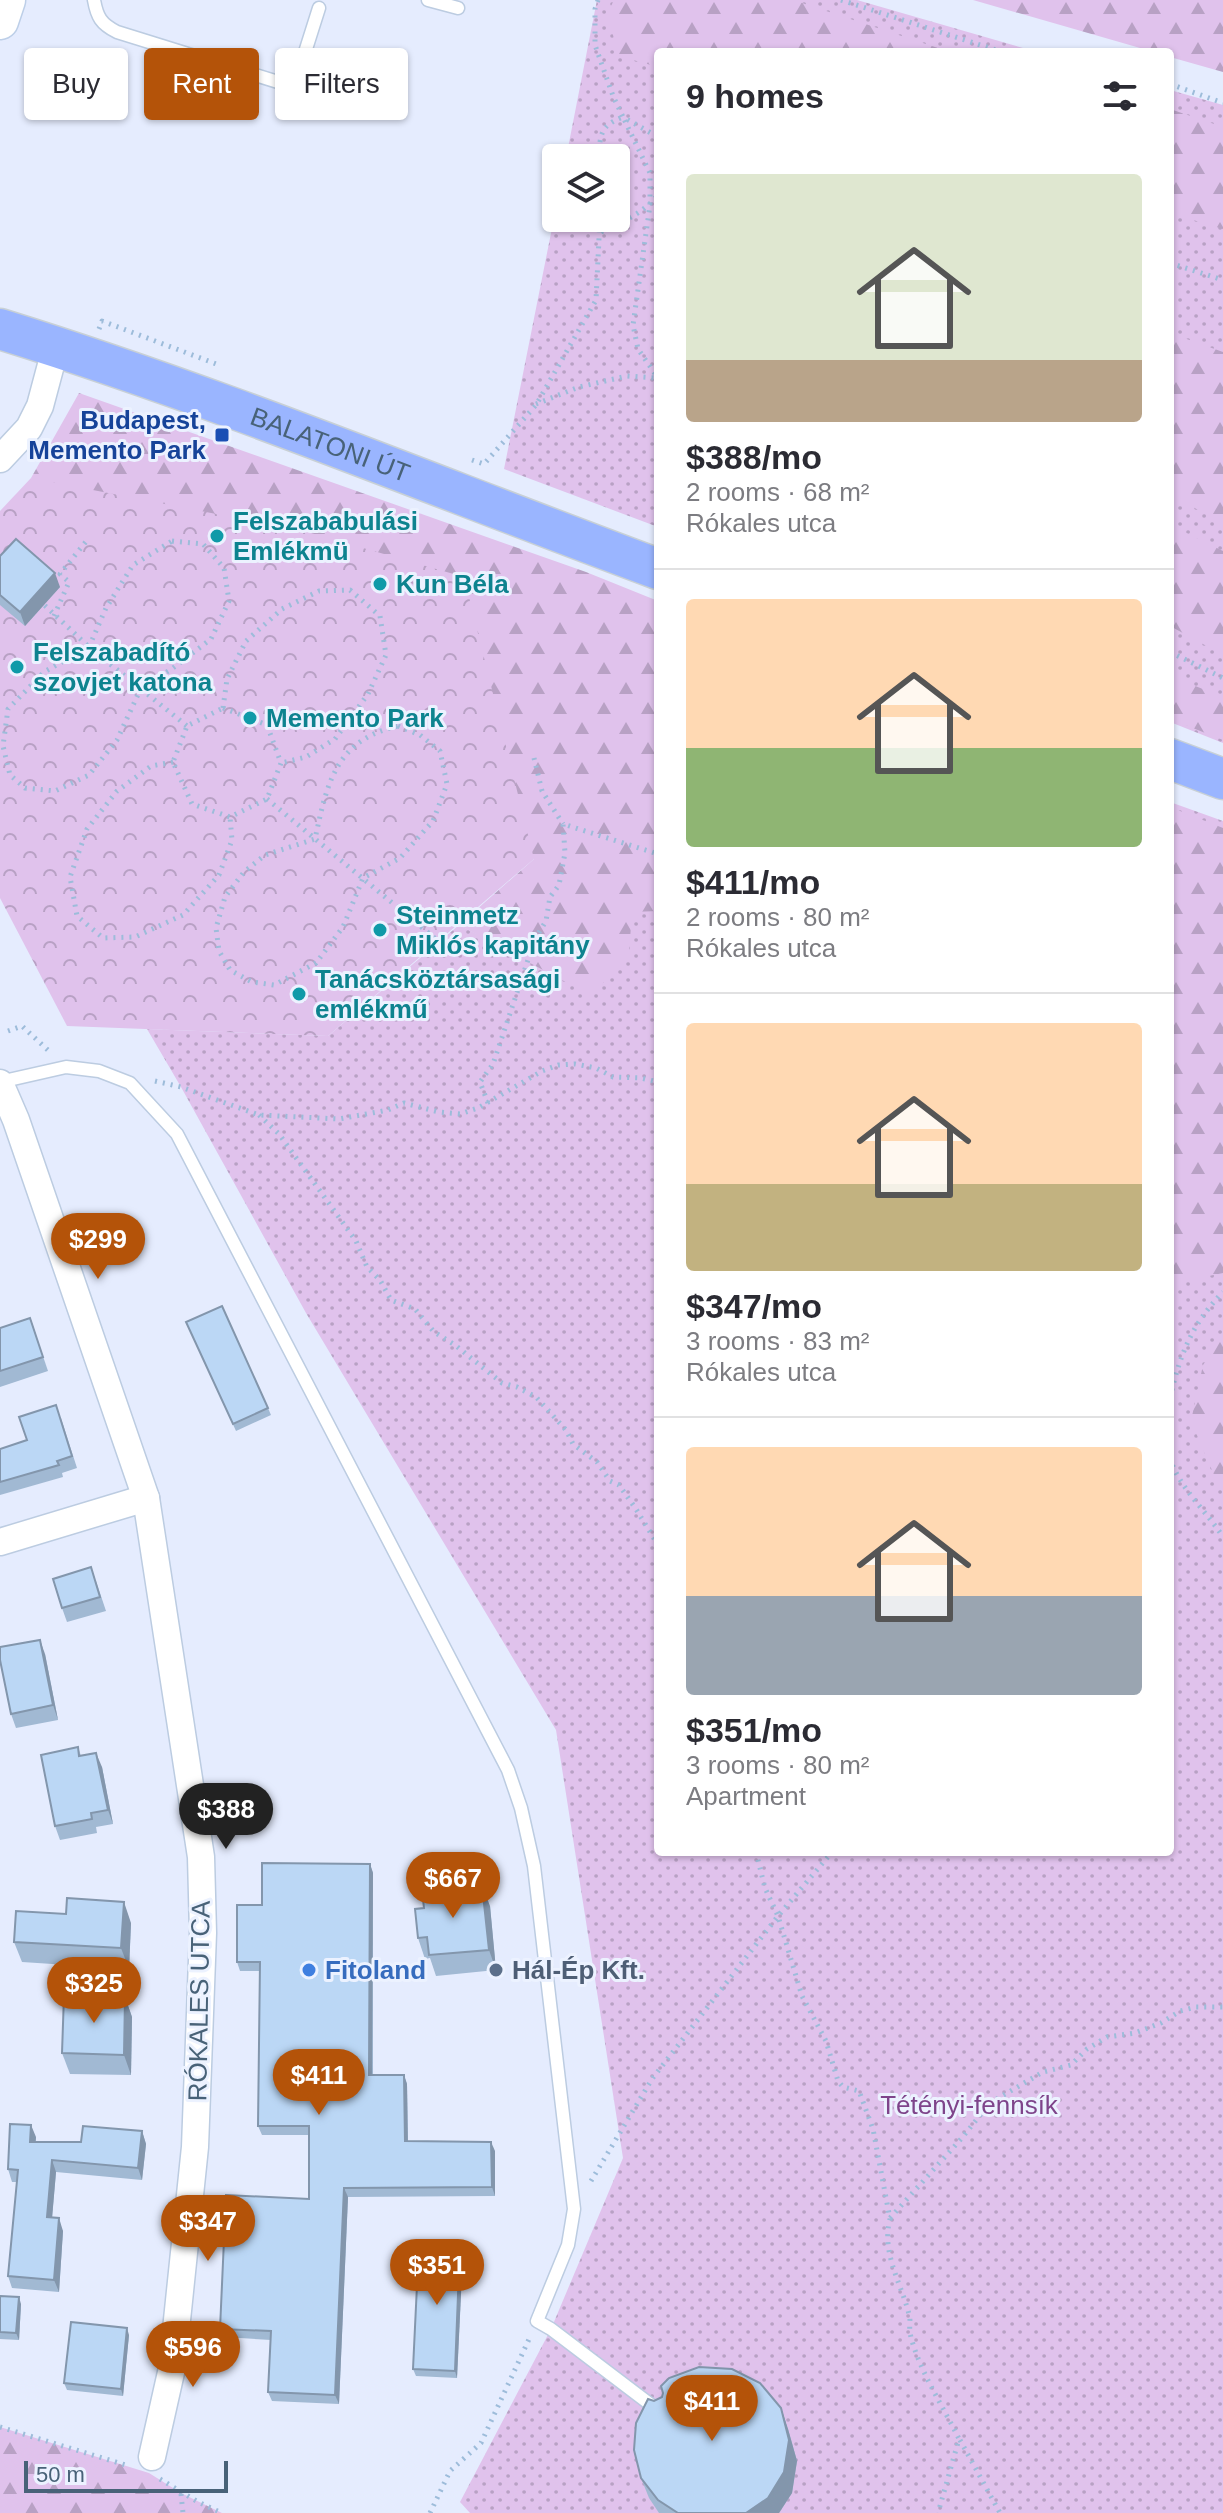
<!DOCTYPE html>
<meta charset="utf-8">
<style>
:root{--surface:#fff;--page:#f2f2f3;--text:#2b2b33;--muted:#7c7c81;--line:#e1e1e2;--accent:#b45309}
body{margin:0;font-family:Helvetica,sans-serif;background:var(--page);color:var(--text);height:100vh;display:flex;flex-direction:column;font-size:30px;white-space:nowrap}
*{box-sizing:border-box;margin:0}
p{font-size:26px;color:var(--muted)}
.icon{flex:none;width:44px;height:44px;fill:none;stroke:currentColor;stroke-width:2;stroke-linecap:round;stroke-linejoin:round}
.map{position:relative;flex:1;overflow:hidden}
.drawer{position:absolute;left:654px;top:48px;width:520px;height:1808px;display:flex;flex-direction:column;background:var(--surface);border-radius:8px;box-shadow:0 2px 6px #0004}
.drawer>*{flex:none}
.top-card{position:absolute;left:24px;top:48px;width:510px;height:72px;display:flex;gap:16px}
.buttons{position:absolute;left:542px;top:144px;display:grid;gap:16px}
.buttons a{display:grid;place-items:center;width:88px;height:88px;border-radius:8px;background:var(--surface);box-shadow:0 2px 6px #0004;font-size:40px}
.scale{position:absolute;left:24px;bottom:20px;width:204px;box-sizing:border-box;padding-left:8px;border:4px solid #486278;border-top:0;font-size:22px;line-height:28px;white-space:nowrap;color:#486278;-webkit-text-stroke:6px #ecf2ff;paint-order:stroke}
.price{position:absolute;translate:-50% -68px;padding:0 18px;border-radius:28px;background:var(--accent);color:#fff;font-size:26px;line-height:52px;filter:drop-shadow(0 2px 4px #0008)}
.price::after{content:'';position:absolute;left:50%;top:48px;width:24px;height:18px;margin-left:-12px;background:inherit;clip-path:polygon(0 0,100% 0,50% 100%)}
.price.current{background:#222;color:#fff}
ul{padding:0;list-style:none}
li{display:grid;align-content:center;gap:16px;height:424px;padding:0 32px}
li+li{border-top:2px solid var(--line)}
li span{display:grid;place-items:center;height:248px;border-radius:8px;color:#555}
li>.icon{margin-inline-start:auto}
span .icon{width:144px;height:144px;fill:#fffc;stroke-width:1}
li b{font-size:34px}
h2{display:flex;justify-content:space-between;align-items:center;height:96px;padding:0 32px;font-size:34px}
.chip{padding:0 28px;border-radius:8px;background:var(--surface);box-shadow:0 2px 6px #0004;font-size:28px;line-height:72px}
.chip.current{background:var(--accent);color:#fff}
.map>svg:first-child{display:block}
.grass{fill:url(#grass-dots)}
.forest{fill:url(#forest-firs)}
.park{fill:url(#park-crowns)}
.lines{fill:none;stroke-linecap:round;stroke-linejoin:round}
.lane-casing{stroke:#bccce1;stroke-width:15}
.street-casing{stroke:#bccce1;stroke-width:29}
.secondary-casing{stroke:#bdcfe8;stroke-width:39}
.primary-casing{stroke:#c8d0d6;stroke-width:43}
.path{stroke:#9dbcda;stroke-width:5;stroke-dasharray:2 6;stroke-linecap:butt}
.lane{stroke:#fff;stroke-width:12}
.street{stroke:#fff;stroke-width:26}
.secondary{stroke:#fff;stroke-width:36}
.primary{stroke:#9ab5ff;stroke-width:40}
.wall{fill:#a1b9d3}
.shaded-wall{fill:#8396ac}
.building{fill:#bbd7f5;stroke:#8396ac;stroke-width:2}
.transit-dot{fill:#1a4fb4;stroke:#ecf2ff;stroke-width:3}
.culture-dot{fill:#0f9aa8;stroke:#ecf2ff;stroke-width:3}
.shop-dot{fill:#3f7fe0;stroke:#ecf2ff;stroke-width:3}
.service-dot{fill:#5c6f8a;stroke:#ecf2ff;stroke-width:3}
.labels{text-anchor:middle;stroke-width:6;stroke-linejoin:round;paint-order:stroke}
.transit-label{font-size:26px;font-weight:bold;fill:#164399;stroke:#ecf2ff;text-anchor:end}
.street-label{font-size:26px;fill:#486278;stroke:#ecf2ff}
.culture-label{font-size:26px;font-weight:bold;fill:#0d838f;stroke:#ecf2ff;text-anchor:start}
.shop-label{font-size:26px;font-weight:bold;fill:#366cbe;stroke:#ecf2ff;text-anchor:start}
.service-label{font-size:26px;font-weight:bold;fill:#4e5e75;stroke:#ecf2ff;text-anchor:start}
.park-label{font-size:26px;fill:#7e448b;stroke:#ecf2ff}
</style>
<div class="map">
<svg width="1223" height="2513" viewBox="0 0 1223 2513">
<defs>
<pattern id="grass-dots" width="8" height="8" patternUnits="userSpaceOnUse" patternTransform="scale(2)"><rect width="8" height="8" fill="#e0c2ec"/><path d="M2 2h.1M6 6h.1" fill="none" stroke="#b8a1c4" stroke-width="1.8" stroke-linecap="round"/></pattern>
<pattern id="forest-firs" width="22" height="20" patternUnits="userSpaceOnUse" patternTransform="scale(2)"><rect width="22" height="20" fill="#e0c2ec"/><path d="M5 1l3.5 6h-7zM16 11l3.5 6h-7z" fill="#b8a1c4"/></pattern>
<pattern id="park-crowns" width="20" height="18" patternUnits="userSpaceOnUse" patternTransform="scale(2)"><rect width="20" height="18" fill="#e0c2ec"/><path d="M2 6a3 3 0 1 1 6 0M12 15a3 3 0 1 1 6 0" fill="none" stroke="#b8a1c4"/></pattern>
</defs>
<rect width="100%" height="100%" fill="#e5ecfe"/>
<g class="grass">
<path d="M 597,0 L 857,0 L 1037,52 L 658,52 L 658,527 L 504,469 L 556,208 L 556,218 L 616,218 L 616,158 L 566,158 Z"/>
<path d="M 1170,90 L 1223,105 L 1223,743 L 1170,722 Z"/>
<path d="M 658,621 L 658,1852 L 1170,1852 L 1170,802 L 1223,821 L 1223,2513 L 470,2513 L 460,2502 L 551,2329 L 623,2158 L 556,1730 L 306,1313 L 181,1087 L 147,1029 L 328,1036 L 459,925 L 477,934 L 550,867 Z"/>
</g>
<g class="forest">
<path d="M 614,0 L 793,0 L 950,52 L 658,52 L 658,67 L 619,56 L 607,14 Z"/>
<path d="M 973,0 L 1223,0 L 1223,72 L 1170,57 L 1170,52 L 1154,52 Z"/>
<path d="M 1170,109 L 1223,127 L 1223,229 L 1170,213 Z"/>
<path d="M 1170,333 L 1223,352 L 1223,523 L 1170,495 Z"/>
<path d="M 79,393 L 586,572 L 658,601 L 658,911 L 632,912 L 629,953 L 592,996 L 459,925 L 534,859 L 31,478 Z"/>
<path d="M 1170,525 L 1223,551 L 1223,655 L 1170,626 Z"/>
<path d="M 1170,676 L 1223,697 L 1223,740 L 1170,719 Z"/>
<path d="M 1170,807 L 1223,828 L 1223,1273 L 1180,1282 L 1170,1281 Z"/>
<path d="M 1223,1336 L 1223,1480 L 1217,1482 L 1191,1421 L 1203,1365 Z"/>
<path d="M 0,2427 L 149,2473 L 181,2493 L 222,2513 L 0,2513 Z"/>
</g>
<path class="park" d="M 31,478 L 304,531 L 464,577 L 534,859 L 328,1036 L 67,1026 L 0,898 L 0,511 Z"/>
<g class="lines">
<defs>
<g id="lane">
<path d="M 94,0 C 97,17 101,24 117,32 L 294,87 L 319,8"/>
<path d="M 428,0 L 458,8"/>
<path d="M 0,1082 L 66,1067 L 99,1071 L 130,1083 L 177,1134 L 508,1770 L 521,1808 L 534,1866 L 574,2209 L 568,2245 L 537,2321 L 551,2329 L 659,2411"/>
</g>
<g id="street">
<path d="M 0,459 L 29,428 L 40,406 L 56,346"/>
<path d="M 0,1083 L 16,1120 L 146,1498 L 201,1857 L 203,1933 L 195,2147 L 172,2368 L 152,2457"/>
<path d="M 0,1542 L 146,1498"/>
</g>
<path id="secondary" d="M 0,21 L 7,0"/>
<g id="primary">
<path id="s1" d="M 0,329 C 223,398 439,488 658,569"/>
<path d="M 1170,759 L 1223,779"/>
</g>
</defs>
<use href="#lane" class="lane-casing"/>
<use href="#street" class="street-casing"/>
<use href="#secondary" class="secondary-casing"/>
<use href="#primary" class="primary-casing"/>
<g class="path">
<path d="M 598,0 L 595,9 L 595,45 L 613,96 L 623,117 L 658,137"/>
<path d="M 841,0 L 1002,52"/>
<path d="M 1170,84 L 1223,103"/>
<path d="M 598,158 C 601,135 599,126 623,117 L 650,173 L 650,205 L 633,325 L 638,349 L 658,378"/>
<path d="M 601,232 C 624,220 640,216 658,195"/>
<path d="M 1170,263 L 1223,280"/>
<path d="M 99,329 L 102,321 L 219,365"/>
<path d="M 536,404 L 579,387 L 627,376 L 657,378"/>
<path d="M 472,460 L 484,464 L 536,405 L 596,300 L 600,218"/>
<path d="M 172,541 L 203,544 L 224,568 L 229,601 L 211,639 L 173,668 L 141,688 L 117,740 L 89,775 L 55,791 L 25,788 L 10,775 L 3,746 L 8,709 L 44,672 L 89,647 L 106,608 L 133,565 Z"/>
<path d="M 39,600 L 89,647 L 187,726"/>
<path d="M 54,616 L 69,582 L 60,574 L 88,539"/>
<path d="M 1170,652 L 1223,678"/>
<path d="M 223,708 L 227,679 L 246,641 L 282,609 L 319,591 L 350,590 L 380,616 L 386,655 L 368,694 L 335,739 L 306,757 L 281,763"/>
<path d="M 223,708 L 267,725 L 281,763 L 267,799 L 230,817 L 192,804 L 173,762 L 187,726 Z"/>
<path d="M 398,726 L 420,735 L 440,751 L 447,784 L 433,821 L 400,858 L 363,878 L 343,927 L 316,963 L 274,985 L 252,982 L 230,970 L 219,951 L 216,928 L 225,897 L 244,872 L 265,855 L 315,839 C 327,784 335,740 398,726 Z"/>
<path d="M 534,758 L 542,791 L 563,824"/>
<path d="M 173,762 L 151,766 L 117,791 L 87,829 L 70,877 L 77,916 L 103,938 L 135,937 L 183,915 L 219,875 L 232,840 L 230,817"/>
<path d="M 267,799 L 437,940"/>
<path d="M 8,1031 L 22,1026 L 51,1053"/>
<path d="M 155,1081 L 181,1087 L 259,1115 L 339,1119 L 388,1110 L 404,1103 L 439,1112 L 460,1114 L 478,1108 L 542,1071 L 558,1065 L 575,1064 L 596,1068 L 613,1077 L 641,1078 L 658,1082"/>
<path d="M 488,1103 L 480,1082 L 493,1064 L 535,939 L 546,921 L 550,897 L 559,885 L 565,853 L 563,824 L 658,854"/>
<path d="M 259,1115 L 279,1134 L 356,1241 L 367,1267 L 380,1280 L 391,1300 L 415,1309 L 434,1332 L 455,1345 L 502,1383 L 517,1387 L 536,1397 L 566,1430 L 573,1444 L 597,1462 L 610,1481 L 619,1485 L 636,1509 L 658,1545"/>
<path d="M 1170,1398 C 1180,1355 1191,1325 1223,1292"/>
<path d="M 1170,1458 C 1178,1486 1207,1512 1223,1537"/>
<path d="M 756,1852 L 765,1888 L 778,1916 L 802,1996 L 826,2041 L 838,2081 L 843,2087 L 859,2091 L 873,2129 L 890,2219 C 881,2252 901,2283 909,2314 C 911,2320 909,2326 910,2333 C 918,2369 943,2406 959,2439 L 938,2513"/>
<path d="M 591,2181 L 652,2079 L 778,1916 L 832,1852"/>
<path d="M 890,2218 L 961,2139 L 990,2103 L 1043,2072 L 1071,2065 L 1087,2049 L 1107,2037 L 1135,2033 L 1161,2023 L 1180,2011 L 1196,2007 L 1223,2007"/>
<path d="M 0,2427 L 129,2466"/>
<path d="M 960,2440 L 1000,2513"/>
<path d="M 160,2479 L 198,2502 L 222,2513"/>
<path d="M 181,2494 L 183,2513"/>
<path d="M 430,2513 L 450,2471 L 481,2443 L 530,2337"/>
</g>
<use href="#lane" class="lane"/>
<use href="#street" class="street"/>
<use href="#secondary" class="secondary"/>
<use href="#primary" class="primary"/>
</g>
<g class="wall">
<path d="M 0,556 L 60,587 L 25,626 L 0,605 Z"/>
<path d="M 30,1318 L 48,1371 L 0,1387 L 0,1328 Z"/>
<path d="M 186,1322 L 268,1408 L 271,1415 L 236,1431 Z"/>
<path d="M 61,1418 L 77,1468 L 62,1473 L 63,1477 L 0,1495 L 0,1449 L 27,1440 Z"/>
<path d="M 96,1581 L 106,1611 L 67,1622 L 62,1608 Z"/>
<path d="M 45,1654 L 58,1720 L 16,1728 L 11,1714 Z"/>
<path d="M 78,1747 L 81,1756 L 102,1767 L 113,1824 L 96,1827 L 97,1833 L 60,1840 L 55,1826 Z"/>
<path d="M 370,1864 L 373,1873 L 373,2075 L 404,2075 L 407,2084 L 408,2141 L 495,2151 L 495,2196 L 348,2197 L 339,2404 L 272,2401 L 268,2392 L 271,2340 L 224,2337 L 220,2329 L 309,2199 L 309,2135 L 262,2135 L 258,2126 L 260,1971 L 240,1971 L 237,1962 L 262,1905 Z"/>
<path d="M 490,1906 L 496,1970 L 436,1976 L 430,1958 L 425,1959 L 418,1938 Z"/>
<path d="M 66,1914 L 131,1923 L 129,1969 L 22,1962 L 14,1942 Z"/>
<path d="M 125,1997 L 132,2017 L 131,2075 L 70,2074 L 62,2053 Z"/>
<path d="M 142,2131 L 146,2144 L 142,2180 L 56,2172 L 52,2218 L 63,2231 L 59,2292 L 12,2288 L 8,2276 L 17,2182 L 12,2182 L 8,2169 L 36,2137 L 35,2142 L 81,2142 Z"/>
<path d="M 463,2252 L 457,2378 L 416,2376 L 413,2369 Z"/>
<path d="M 0,2296 L 21,2304 L 19,2340 L 0,2339 Z"/>
<path d="M 129,2335 L 123,2396 L 67,2390 L 64,2383 Z"/>
<path d="M 654,2401 L 781,2408 L 788,2429 L 797,2461 L 792,2493 L 779,2513 L 659,2513 L 649,2498 L 641,2478 Z"/>
</g>
<g class="shaded-wall">
<path d="M 55,573 L 60,587 L 25,626 L 20,612 Z"/>
<path d="M 40,1640 L 45,1654 L 58,1720 L 53,1705 Z"/>
<path d="M 96,1753 L 102,1767 L 113,1824 L 108,1810 Z"/>
<path d="M 370,1864 L 373,1873 L 372,2084 L 369,2075 Z"/>
<path d="M 482,1885 L 490,1906 L 496,1970 L 489,1950 Z"/>
<path d="M 124,1902 L 131,1923 L 129,1969 L 121,1948 Z"/>
<path d="M 125,1997 L 132,2017 L 131,2075 L 124,2055 Z"/>
<path d="M 404,2075 L 407,2084 L 408,2150 L 405,2141 Z"/>
<path d="M 31,2125 L 36,2137 L 35,2154 L 30,2142 Z"/>
<path d="M 142,2131 L 146,2144 L 142,2180 L 138,2168 Z"/>
<path d="M 491,2142 L 495,2151 L 495,2196 L 492,2187 Z"/>
<path d="M 52,2160 L 56,2172 L 51,2230 L 47,2217 Z"/>
<path d="M 344,2188 L 348,2197 L 339,2404 L 335,2395 Z"/>
<path d="M 59,2218 L 63,2231 L 59,2292 L 54,2280 Z"/>
<path d="M 460,2244 L 463,2252 L 457,2378 L 455,2371 Z"/>
<path d="M 19,2297 L 21,2304 L 19,2340 L 16,2333 Z"/>
<path d="M 127,2328 L 129,2335 L 123,2396 L 121,2389 Z"/>
<path d="M 781,2408 L 788,2429 L 797,2461 L 792,2493 L 779,2513 L 746,2513 Z"/>
</g>
<g class="building">
<path d="M 16,539 L 55,573 L 20,612 L 0,595 L 0,556 Z"/>
<path d="M 222,1306 L 268,1408 L 233,1424 L 186,1322 Z"/>
<path d="M 30,1318 L 43,1357 L 0,1371 L 0,1328 Z"/>
<path d="M 56,1405 L 72,1456 L 57,1461 L 59,1465 L 0,1482 L 0,1449 L 27,1440 L 19,1417 Z"/>
<path d="M 91,1567 L 100,1597 L 62,1608 L 53,1579 Z"/>
<path d="M 40,1640 L 53,1705 L 11,1714 L 0,1660 L 0,1647 Z"/>
<path d="M 78,1747 L 79,1756 L 96,1753 L 108,1810 L 91,1813 L 92,1819 L 55,1826 L 41,1755 Z"/>
<path d="M 262,1863 L 370,1864 L 369,2075 L 404,2075 L 405,2141 L 491,2142 L 492,2187 L 344,2188 L 335,2395 L 268,2392 L 271,2331 L 220,2329 L 226,2195 L 309,2199 L 309,2126 L 258,2126 L 260,1962 L 237,1962 L 237,1905 L 262,1905 Z"/>
<path d="M 482,1885 L 489,1950 L 429,1955 L 427,1937 L 418,1938 L 415,1909 L 424,1908 L 422,1891 Z"/>
<path d="M 67,1898 L 124,1902 L 121,1948 L 14,1942 L 16,1911 L 66,1914 Z"/>
<path d="M 64,1995 L 125,1997 L 124,2055 L 62,2053 Z"/>
<path d="M 10,2124 L 31,2125 L 30,2142 L 81,2142 L 83,2126 L 142,2131 L 138,2168 L 52,2160 L 47,2217 L 59,2218 L 54,2280 L 8,2276 L 18,2170 L 8,2169 Z"/>
<path d="M 419,2243 L 460,2244 L 455,2371 L 413,2369 Z"/>
<path d="M 0,2296 L 19,2297 L 16,2333 L 0,2332 Z"/>
<path d="M 71,2322 L 127,2328 L 121,2389 L 64,2383 Z"/>
<path d="M 699,2367 L 732,2369 L 760,2383 L 781,2408 L 789,2440 L 784,2472 L 768,2498 L 746,2513 L 678,2513 L 658,2500 L 641,2478 L 634,2450 L 636,2423 L 648,2399 L 654,2401 L 662,2397 L 663,2393 L 661,2386 L 669,2378 Z"/>
</g>
<rect class="transit-dot" x="214" y="427" width="16" height="16" rx="4"/>
<g class="culture-dot">
<circle cx="217" cy="536" r="8"/>
<circle cx="380" cy="584" r="8"/>
<circle cx="17" cy="667" r="8"/>
<circle cx="250" cy="718" r="8"/>
<circle cx="380" cy="930" r="8"/>
<circle cx="299" cy="994" r="8"/>
</g>
<circle class="shop-dot" cx="309" cy="1970" r="8"/>
<circle class="service-dot" cx="496" cy="1970" r="8"/>
<g class="labels">
<g class="transit-label">
<text x="206" y="429">Budapest,<tspan x="206" dy="30">Memento Park</tspan></text>
</g>
<g class="street-label">
<text dy="9" stroke="none"><textPath href="#s1" startOffset="350">BALATONI ÚT</textPath></text>
<text transform="translate(199 2001) rotate(-89)" y="9">RÓKALES UTCA</text>
</g>
<g class="culture-label">
<text x="233" y="530">Felszababulási<tspan x="233" dy="30">Emlékmü</tspan></text>
<text x="396" y="593">Kun Béla</text>
<text x="33" y="661">Felszabadító<tspan x="33" dy="30">szovjet katona</tspan></text>
<text x="266" y="727">Memento Park</text>
<text x="396" y="924">Steinmetz<tspan x="396" dy="30">Miklós kapitány</tspan></text>
<text x="315" y="988">Tanácsköztársasági<tspan x="315" dy="30">emlékmű</tspan></text>
</g>
<g class="shop-label">
<text x="325" y="1979">Fitoland</text>
</g>
<g class="service-label">
<text x="512" y="1979">Hál-Ép Kft.</text>
</g>
<g class="park-label">
<text x="969" y="2114">Tétényi-fennsík</text>
</g>
</g>
</svg>
<div class="buttons">
<a><svg class="icon" aria-label="layers" viewBox="0 0 24 24"><path d="M12 4l9 5-9 5-9-5zM3 14l9 5 9-5"/></svg></a>
</div>
<div class="scale">50 m</div>
<b class="price" style="left:98px;top:1281px">$299</b>
<b class="price current" style="left:226px;top:1851px">$388</b>
<b class="price" style="left:453px;top:1920px">$667</b>
<b class="price" style="left:94px;top:2025px">$325</b>
<b class="price" style="left:319px;top:2117px">$411</b>
<b class="price" style="left:208px;top:2263px">$347</b>
<b class="price" style="left:437px;top:2307px">$351</b>
<b class="price" style="left:193px;top:2389px">$596</b>
<b class="price" style="left:712px;top:2443px">$411</b>
<div class="top-card">
<a class="chip">Buy</a>
<a class="chip current">Rent</a>
<a class="chip">Filters</a>
</div>
<section class="drawer">
<h2>9 homes<svg class="icon" aria-label="filters" viewBox="0 0 24 24"><path d="M4 7h16M4 17h16"/><circle cx="9" cy="7" r="2"/><circle cx="15" cy="17" r="2"/></svg></h2>
<ul>
<li><span style="background:linear-gradient(#dfe7d0 75%,#b9a48a 0)"><svg class="icon" aria-label="home" viewBox="0 0 24 24"><path d="M3 11l9-7 9 7M6 9v11h12V9"/></svg></span><div><b>$388/mo</b><p>2 rooms · 68 m²</p><p>Rókales utca</p></div></li>
<li><span style="background:linear-gradient(#ffd9b3 60%,#8fb573 0)"><svg class="icon" aria-label="home" viewBox="0 0 24 24"><path d="M3 11l9-7 9 7M6 9v11h12V9"/></svg></span><div><b>$411/mo</b><p>2 rooms · 80 m²</p><p>Rókales utca</p></div></li>
<li><span style="background:linear-gradient(#ffd9b3 65%,#c2b280 0)"><svg class="icon" aria-label="home" viewBox="0 0 24 24"><path d="M3 11l9-7 9 7M6 9v11h12V9"/></svg></span><div><b>$347/mo</b><p>3 rooms · 83 m²</p><p>Rókales utca</p></div></li>
<li><span style="background:linear-gradient(#ffd9b3 60%,#9aa5b1 0)"><svg class="icon" aria-label="home" viewBox="0 0 24 24"><path d="M3 11l9-7 9 7M6 9v11h12V9"/></svg></span><div><b>$351/mo</b><p>3 rooms · 80 m²</p><p>Apartment</p></div></li>
</ul>
</section>
</div>
